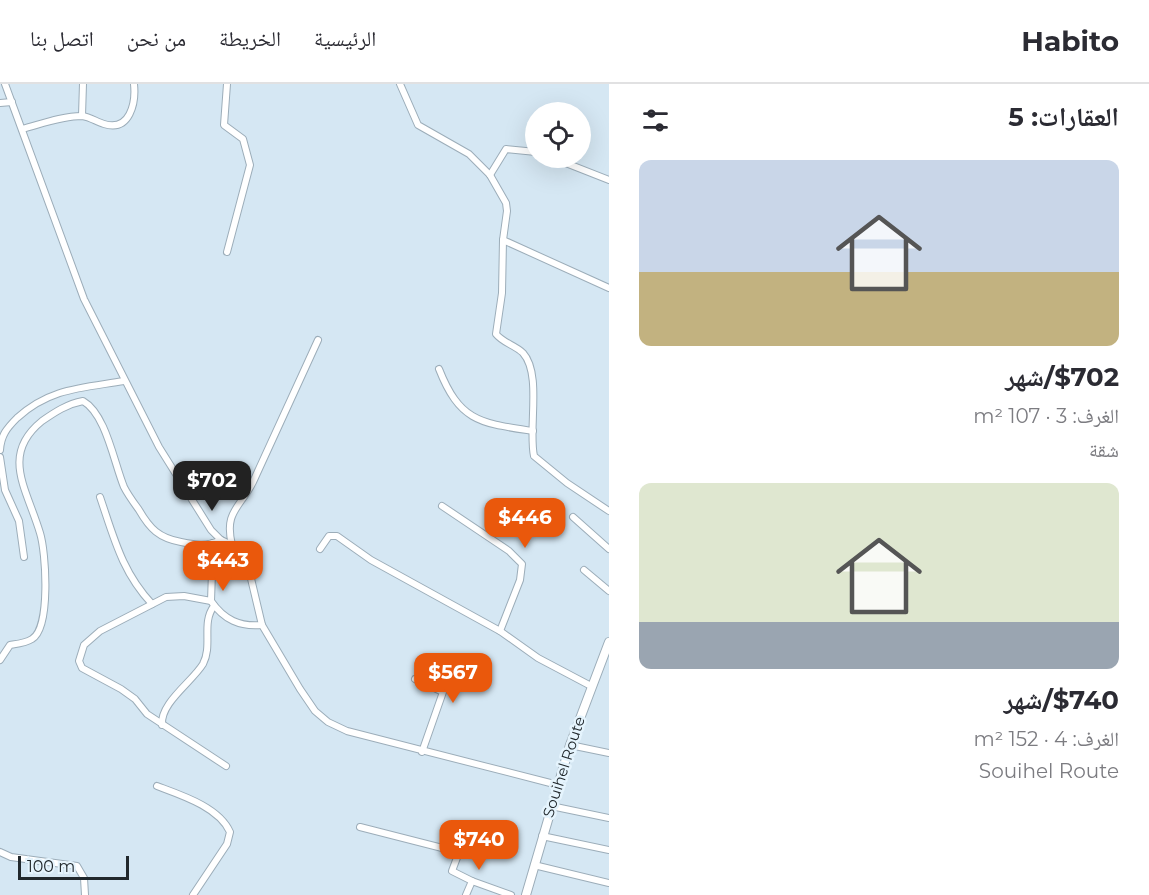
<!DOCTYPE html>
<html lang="ar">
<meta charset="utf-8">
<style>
:root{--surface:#fff;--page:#f7f7f7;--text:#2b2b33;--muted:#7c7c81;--line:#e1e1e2;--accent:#ea580c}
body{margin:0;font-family:Montserrat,"Noto Naskh Arabic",sans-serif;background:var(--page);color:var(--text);direction:rtl;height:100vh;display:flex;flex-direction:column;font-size:22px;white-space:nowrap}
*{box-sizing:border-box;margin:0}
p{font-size:20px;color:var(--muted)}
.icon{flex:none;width:33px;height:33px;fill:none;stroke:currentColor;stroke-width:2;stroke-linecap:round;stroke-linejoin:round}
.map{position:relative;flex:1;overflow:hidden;direction:ltr}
.panel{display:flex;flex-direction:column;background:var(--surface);width:540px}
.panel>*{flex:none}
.buttons{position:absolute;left:525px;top:18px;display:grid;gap:12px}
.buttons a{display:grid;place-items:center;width:66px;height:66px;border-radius:50%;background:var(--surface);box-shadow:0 6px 24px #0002;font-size:30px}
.scale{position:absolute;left:18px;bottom:15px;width:111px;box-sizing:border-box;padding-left:6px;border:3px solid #21282c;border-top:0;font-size:16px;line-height:21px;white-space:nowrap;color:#21282c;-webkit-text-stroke:4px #e5f4fd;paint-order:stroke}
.price{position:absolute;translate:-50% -51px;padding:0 14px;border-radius:12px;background:var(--accent);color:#fff;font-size:20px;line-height:39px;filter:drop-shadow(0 2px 3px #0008)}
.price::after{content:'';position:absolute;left:50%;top:36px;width:18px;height:14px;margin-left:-9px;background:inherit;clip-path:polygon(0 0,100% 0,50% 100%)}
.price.current{background:#222;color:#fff}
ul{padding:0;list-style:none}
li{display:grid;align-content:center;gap:12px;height:318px;padding:0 30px}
li span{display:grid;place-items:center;height:186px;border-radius:12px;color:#555}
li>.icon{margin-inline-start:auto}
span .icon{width:108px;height:108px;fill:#fffc;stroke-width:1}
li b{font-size:26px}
h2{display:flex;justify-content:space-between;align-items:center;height:72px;padding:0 30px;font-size:26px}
header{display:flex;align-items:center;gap:36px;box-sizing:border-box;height:84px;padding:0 30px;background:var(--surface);border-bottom:2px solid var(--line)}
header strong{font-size:28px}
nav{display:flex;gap:33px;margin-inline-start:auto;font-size:21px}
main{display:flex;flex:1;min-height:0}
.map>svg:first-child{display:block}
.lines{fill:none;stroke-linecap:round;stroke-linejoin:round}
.minor-casing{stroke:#9cadb9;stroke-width:8}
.secondary-casing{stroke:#9cadb9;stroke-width:10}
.minor{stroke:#fff;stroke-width:6}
.secondary{stroke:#fff;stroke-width:8}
.labels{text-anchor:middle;stroke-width:5;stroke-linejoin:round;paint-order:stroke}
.street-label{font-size:15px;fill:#21282c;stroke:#e5f4fd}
</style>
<header>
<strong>Habito</strong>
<nav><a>الرئيسية</a><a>الخريطة</a><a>من نحن</a><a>اتصل بنا</a></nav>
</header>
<main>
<section class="panel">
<h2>العقارات: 5<svg class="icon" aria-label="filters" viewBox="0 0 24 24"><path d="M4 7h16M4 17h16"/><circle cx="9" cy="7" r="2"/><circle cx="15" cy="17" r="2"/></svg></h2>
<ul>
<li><span style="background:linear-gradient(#c9d6e8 60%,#c2b280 0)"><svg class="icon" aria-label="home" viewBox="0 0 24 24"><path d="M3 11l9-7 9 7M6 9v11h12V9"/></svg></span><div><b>$702/شهر</b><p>الغرف: 3 · 107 m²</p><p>شقة</p></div></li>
<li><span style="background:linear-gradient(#dfe7d0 75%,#9aa5b1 0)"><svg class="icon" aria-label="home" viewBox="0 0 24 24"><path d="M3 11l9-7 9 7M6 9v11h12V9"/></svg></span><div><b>$740/شهر</b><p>الغرف: 4 · 152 m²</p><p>Souihel Route</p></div></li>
</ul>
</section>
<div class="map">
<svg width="609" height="811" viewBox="0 0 609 811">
<rect width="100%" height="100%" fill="#d5e7f3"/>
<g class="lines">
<defs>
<g id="minor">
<path d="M 5,0 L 84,215 L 159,363 L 211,446 L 221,456 L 232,461 L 248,482 L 262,541 L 300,605 L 315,627 L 328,638 L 347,647 L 558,701"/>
<path d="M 400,0 L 418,41 L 469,70 L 490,91 L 506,119 L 507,127 L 503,156 L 609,204"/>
<path d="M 0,19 L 12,18"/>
<path d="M 82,32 L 83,0"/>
<path d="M 22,45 C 41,40 62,32 82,32 C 90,33 97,38 104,40 C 130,48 136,19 134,0"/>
<path d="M 553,74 L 609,96"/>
<path d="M 490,91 L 506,65 L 536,68"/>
<path d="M 503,156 L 502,209 L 496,250 C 503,259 515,261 523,269 C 542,290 528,345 534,372 L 567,399 L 609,427"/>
<path d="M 227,168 L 250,81 L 243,55 L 224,41 L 227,0"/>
<path d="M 439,285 C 460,338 480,339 533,347"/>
<path d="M 0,366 C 1,351 7,344 17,334 C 50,304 82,304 124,297"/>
<path d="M 0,373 L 5,406 L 19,437 L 24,473"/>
<path d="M 100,413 C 114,454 122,488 152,520"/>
<path d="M 442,422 L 509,467 L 522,480 L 520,496 L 500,547"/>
<path d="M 573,433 L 609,465"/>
<path d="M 213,459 L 211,517 C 224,536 240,543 262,541"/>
<path d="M 232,461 C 224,428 239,425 253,398 L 318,256"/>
<path d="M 320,465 L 329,452 L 337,452 L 371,476 L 500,547 L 538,574 L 591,602"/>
<path d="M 584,486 L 609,507"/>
<path d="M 211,517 L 184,512 L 166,513 L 100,547 L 84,561 L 79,577 L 82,584 L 121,605 L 135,615 L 147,630 L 226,682"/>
<path d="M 0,576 L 10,561 C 16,560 26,559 32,555 C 51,544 46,468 40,449 C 27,405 0,371 42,337 C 55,328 67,320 83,317 C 106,330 114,379 124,403 C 128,411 134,419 139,426 C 150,445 159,454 181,458 C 196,461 206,463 221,456"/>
<path d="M 415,595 L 443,608 L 422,668"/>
<path d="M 162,641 C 160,619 192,598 203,580 C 213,561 201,539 214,522"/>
<path d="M 570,661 L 609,669"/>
<path d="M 157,702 C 181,711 219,723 230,748 L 227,760 L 193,811"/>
<path d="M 551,722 L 609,734"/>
<path d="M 360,743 L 454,767 L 458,771 L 452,787 L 472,797"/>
<path d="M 542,752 L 609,766"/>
<path d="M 0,768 L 11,773 L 77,782 L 84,794 L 85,811"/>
<path d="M 534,781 L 609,799"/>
<path d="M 466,811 L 472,797 L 511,811"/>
</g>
<path id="secondary" d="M 526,811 L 570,661 L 609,558"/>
</defs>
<use href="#minor" class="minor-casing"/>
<use href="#secondary" class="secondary-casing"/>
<use href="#minor" class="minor"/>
<use href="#secondary" class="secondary"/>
</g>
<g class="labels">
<g class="street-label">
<text transform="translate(564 683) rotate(-72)" y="5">Souihel Route</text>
</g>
</g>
</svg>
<div class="buttons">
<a><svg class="icon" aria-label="locate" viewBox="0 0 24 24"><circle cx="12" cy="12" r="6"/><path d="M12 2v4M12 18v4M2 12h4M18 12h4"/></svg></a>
</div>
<div class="scale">100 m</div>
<b class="price current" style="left:212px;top:428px">$702</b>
<b class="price" style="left:525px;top:465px">$446</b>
<b class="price" style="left:223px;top:508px">$443</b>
<b class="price" style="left:453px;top:620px">$567</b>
<b class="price" style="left:479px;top:787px">$740</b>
</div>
</main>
